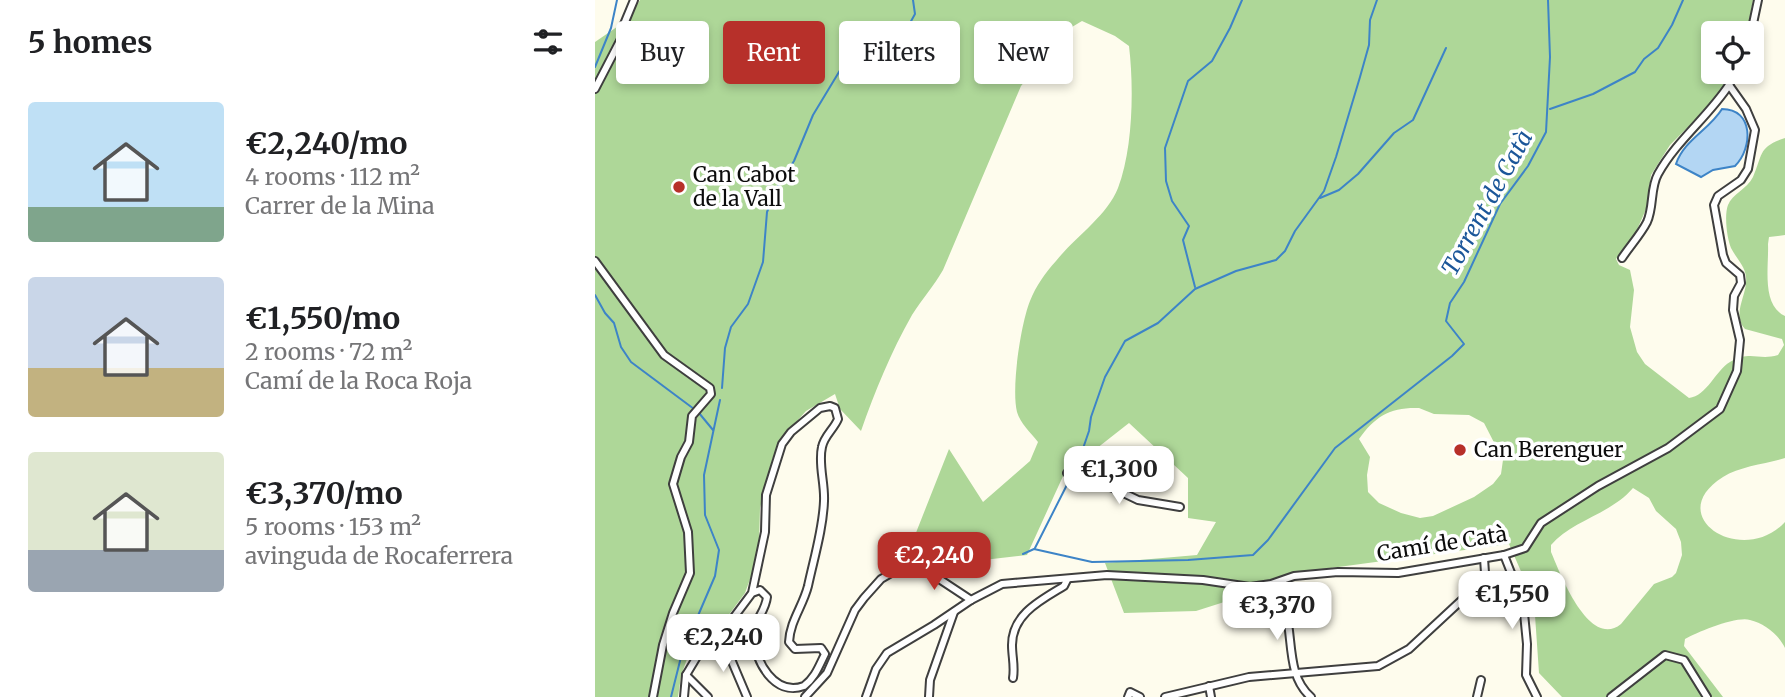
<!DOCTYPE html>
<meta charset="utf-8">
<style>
:root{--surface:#fff;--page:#f6f6f6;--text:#202124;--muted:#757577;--accent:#b7302a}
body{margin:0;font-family:Merriweather,serif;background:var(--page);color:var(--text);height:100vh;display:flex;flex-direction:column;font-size:26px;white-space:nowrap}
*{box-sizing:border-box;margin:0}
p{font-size:23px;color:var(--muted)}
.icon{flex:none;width:38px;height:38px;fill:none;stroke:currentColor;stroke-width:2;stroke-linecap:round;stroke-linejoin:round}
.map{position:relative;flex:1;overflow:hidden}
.side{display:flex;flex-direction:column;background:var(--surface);width:595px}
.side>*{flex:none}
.top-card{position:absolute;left:21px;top:21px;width:665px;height:63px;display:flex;gap:14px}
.fabs{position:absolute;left:1106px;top:21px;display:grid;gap:14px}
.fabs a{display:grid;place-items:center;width:63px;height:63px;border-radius:7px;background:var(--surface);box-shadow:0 4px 10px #0003;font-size:35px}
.price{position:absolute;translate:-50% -60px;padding:0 16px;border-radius:14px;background:#fff;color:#222;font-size:23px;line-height:46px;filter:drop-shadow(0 2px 4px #0008)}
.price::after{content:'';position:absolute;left:50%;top:42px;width:21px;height:16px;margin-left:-10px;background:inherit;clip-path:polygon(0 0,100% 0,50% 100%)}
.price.selected{background:var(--accent);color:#fff}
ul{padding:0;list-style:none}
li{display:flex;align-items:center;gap:21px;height:175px;padding:0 28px}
li span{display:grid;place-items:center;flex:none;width:196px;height:140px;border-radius:7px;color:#555}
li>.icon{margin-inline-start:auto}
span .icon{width:84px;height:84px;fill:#fffc;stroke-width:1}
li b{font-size:30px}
h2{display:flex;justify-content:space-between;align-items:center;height:84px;padding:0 28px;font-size:30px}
.tag{padding:0 24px;border-radius:7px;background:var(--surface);box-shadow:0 4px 10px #0003;font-size:24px;line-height:63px}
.tag.selected{background:var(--accent);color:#fff}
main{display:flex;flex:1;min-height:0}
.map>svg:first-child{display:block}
.forest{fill:#aed798;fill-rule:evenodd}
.water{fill:#b3d6f3;stroke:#3d84c7;stroke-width:2}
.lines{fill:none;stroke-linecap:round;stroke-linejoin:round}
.stream{stroke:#3d84c7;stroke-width:2}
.minor-casing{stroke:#3f3f3f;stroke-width:10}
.minor{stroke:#fff;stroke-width:6}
.poi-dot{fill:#b7302a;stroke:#fff;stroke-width:2.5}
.labels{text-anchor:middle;stroke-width:7;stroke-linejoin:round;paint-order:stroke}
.poi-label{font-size:21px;fill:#0c0c0c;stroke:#fff;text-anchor:start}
.street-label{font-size:21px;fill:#0c0c0c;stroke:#fff}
.water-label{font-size:23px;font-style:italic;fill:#1b5699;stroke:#fff}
</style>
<main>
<section class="side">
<h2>5 homes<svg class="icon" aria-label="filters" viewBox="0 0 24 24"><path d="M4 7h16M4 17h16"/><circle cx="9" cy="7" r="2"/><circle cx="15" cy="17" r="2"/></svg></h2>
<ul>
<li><span style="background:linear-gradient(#bfe0f5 75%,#7fa58c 0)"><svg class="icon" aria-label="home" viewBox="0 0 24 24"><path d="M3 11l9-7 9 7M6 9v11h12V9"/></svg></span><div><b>€2,240/mo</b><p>4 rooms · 112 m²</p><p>Carrer de la Mina</p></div></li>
<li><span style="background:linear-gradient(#c9d6e8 65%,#c2b280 0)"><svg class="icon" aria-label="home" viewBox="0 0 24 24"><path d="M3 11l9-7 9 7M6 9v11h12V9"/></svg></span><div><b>€1,550/mo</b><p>2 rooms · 72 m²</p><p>Camí de la Roca Roja</p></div></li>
<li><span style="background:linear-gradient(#dfe7d0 70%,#9aa5b1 0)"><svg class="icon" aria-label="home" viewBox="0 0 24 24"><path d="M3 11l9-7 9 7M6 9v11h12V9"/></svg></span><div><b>€3,370/mo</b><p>5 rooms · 153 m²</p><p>avinguda de Rocaferrera</p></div></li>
</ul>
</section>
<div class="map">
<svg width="1190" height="697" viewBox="0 0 1190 697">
<rect width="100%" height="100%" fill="#fefced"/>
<path class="forest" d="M 45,0 L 1158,0 L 1152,33 L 1118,33 L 1118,72 L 1135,72 L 1121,99 L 1075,145 L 1056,175 L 1052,207 L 1041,232 L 1021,259 L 1024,265 L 1035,270 L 1039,290 L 1035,327 L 1042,352 L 1050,364 L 1094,398 C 1112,396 1120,371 1135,362 C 1156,350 1163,361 1183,355 L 1189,345 L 1187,339 L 1150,329 C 1136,314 1153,295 1151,277 C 1150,266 1141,258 1136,248 C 1132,239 1129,215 1133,205 C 1137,194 1152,189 1158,177 C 1168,154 1163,147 1190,138 L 1190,235 L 1174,237 L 1173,244 C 1174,266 1166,305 1190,316 L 1190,458 C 1171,464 1145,466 1128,477 C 1066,516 1147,568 1190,522 L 1190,648 C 1184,635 1169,623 1155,620 C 1141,616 1103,632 1090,639 L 1089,646 L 1128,697 L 967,697 L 944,673 L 939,601 L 914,544 L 736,568 L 601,611 L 529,613 L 510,563 L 602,555 L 621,522 L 593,518 L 593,478 L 534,423 L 469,474 L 432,555 L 380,561 L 351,574 L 313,553 L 354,449 L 388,502 L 435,461 L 443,442 C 436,433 425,423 422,412 C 416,388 426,323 435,301 C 441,286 450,273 461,261 C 480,237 512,216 523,188 C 538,149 539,88 534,46 L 520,36 L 487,21 L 472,30 L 426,86 L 348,270 C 339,286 327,299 317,315 C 296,352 280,391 266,431 L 245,409 L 240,394 L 211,411 L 184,441 L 177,460 L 165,508 L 164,545 L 158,571 L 150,593 L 121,632 L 106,619 L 86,676 L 83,697 L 0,697 L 0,42 L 32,20 ZM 824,408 L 839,414 L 874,415 L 889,423 L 908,460 L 906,474 L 898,484 L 879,497 L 838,516 L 825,518 L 806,513 L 784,503 L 773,492 L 772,475 L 775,457 L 764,439 C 780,416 796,407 824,408 ZM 1038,488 L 1054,498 L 1061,511 L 1081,529 L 1086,542 L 1087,555 L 1081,573 L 1077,577 L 1059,584 L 1026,624 C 994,650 965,573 956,552 L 956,545 C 976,521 1016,514 1038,488 Z"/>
<path class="water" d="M 1127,109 C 1159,109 1158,148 1140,166 L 1118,170 L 1106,177 L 1081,164 C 1089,140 1114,130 1127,109 Z"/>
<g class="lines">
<g class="stream">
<path d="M 0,67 L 16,28 L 22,0"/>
<path d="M 955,109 L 998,94 L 1040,72 L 1049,59 L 1063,48 L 1077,25 L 1088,0"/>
<path d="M 725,198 L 744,190 L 763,174 L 799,133 L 818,120 L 851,48"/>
<path d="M 600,287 L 588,240 L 594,226 L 577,201 L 571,181 L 570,148 L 593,81 L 617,61 L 635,28 L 647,0"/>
<path d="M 0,295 L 10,313 L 19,323 L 26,347 L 36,362 L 99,409"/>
<path d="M 127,388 L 130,348 L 136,327 L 153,304 L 168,262 L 172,212 L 183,186 L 199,161 L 218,115 L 247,67 L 310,32 L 320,14 L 318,0"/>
<path d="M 104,413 L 118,430"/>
<path d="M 440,548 L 483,463 L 494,431 L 496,417 L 510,377 L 530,341 L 563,323 L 600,289 L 641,271 L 681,260 L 690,251 L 700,231 L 729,191 L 741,157 L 765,77 L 774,45 L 775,20 L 782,0"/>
<path d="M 428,554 L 439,549 L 497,562 L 593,560 L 658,555 L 673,540 L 740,448 L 857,356 L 869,344 L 851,321 L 855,303 L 869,282 L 905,204 L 933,166 L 951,132 L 955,57 L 953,0"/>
<path d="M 76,697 L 87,653 L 120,576 L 124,550 L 110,515 L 109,475 L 125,400"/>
</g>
<defs>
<g id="minor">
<path d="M 1156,33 L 1163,0"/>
<path d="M 0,89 L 27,37 L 27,29 L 39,0"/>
<path d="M 1027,258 C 1035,246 1046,234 1052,222 C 1059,207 1055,188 1063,174 C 1082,140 1113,117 1134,85"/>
<path d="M 0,261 L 69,355 L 115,388 L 116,394 L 97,416 L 94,442 L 86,457 L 78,484 L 93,532 L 95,573 L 78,613 L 68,645 L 58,697"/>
<path d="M 472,473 L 518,488 L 543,500 L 585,507"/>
<path d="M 909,555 L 928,603 L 932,644 L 931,675 L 942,697"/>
<path d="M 655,587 L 658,592 C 666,595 678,591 685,597 C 689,600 690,608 691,613 C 698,640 692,677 716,697"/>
<path d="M 124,637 L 130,645 L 152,697"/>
<path d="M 91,675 L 113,697"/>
<path d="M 418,678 C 420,666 417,657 417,645 C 417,614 446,600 469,586 L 472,580"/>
<path d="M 614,686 L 616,697"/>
<path d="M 89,697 L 91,675 L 103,655 L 124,637 L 157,593 L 170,532 L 171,495 L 187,444 L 196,432 L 225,408 L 235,406 L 240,408 L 243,419 C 239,429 229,436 227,447 C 223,464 230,483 229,501 C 228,529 219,558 213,586 C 208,606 195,621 194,642 L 200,649 L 226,648 L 230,654 C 224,666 220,678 209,686 C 179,697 160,660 159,639 C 158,619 170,614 172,597 L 165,590 L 157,593"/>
<path d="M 210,697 L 232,673 L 260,610 L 269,598 L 286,579 L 317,561 L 376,600"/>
<path d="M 271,697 L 281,669 L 292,653 L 339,625 L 376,600 L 407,584 L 512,575 L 608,580 L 655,587 L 676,584 L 699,576 L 743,572 L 803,573 L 909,555 L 930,548 L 946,523 L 1003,486 L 1073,448 L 1125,409 L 1142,371 L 1145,340 L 1138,310 L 1139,296 L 1146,283 L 1145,275 L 1131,263 L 1128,255 L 1119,205 L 1123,196 L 1146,180 L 1153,169 L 1160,130 L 1151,109 L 1134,85 L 1140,72"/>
<path d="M 334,697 L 335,680 L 359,612"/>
<path d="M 533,697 L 535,692 L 545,697"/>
<path d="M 570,697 L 654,677 L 783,666 L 814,649 L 883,585 L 890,573 L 889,558"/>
<path d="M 882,697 L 886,680"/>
<path d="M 1016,697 L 1070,655 L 1089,660 L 1112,697"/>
</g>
</defs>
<use href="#minor" class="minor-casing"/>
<use href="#minor" class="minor"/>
</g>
<g class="poi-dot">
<circle cx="84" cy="187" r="7"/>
<circle cx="865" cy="450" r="7"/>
</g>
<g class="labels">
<g class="poi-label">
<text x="98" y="182">Can Cabot<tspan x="98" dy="24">de la Vall</tspan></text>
<text x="879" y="457">Can Berenguer</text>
</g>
<g class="street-label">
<text transform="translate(847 544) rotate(-9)" y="7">Camí de Catà</text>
</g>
<g class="water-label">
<text transform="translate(892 203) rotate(-61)" y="8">Torrent de Catà</text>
</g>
</g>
</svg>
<div class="fabs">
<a><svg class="icon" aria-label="locate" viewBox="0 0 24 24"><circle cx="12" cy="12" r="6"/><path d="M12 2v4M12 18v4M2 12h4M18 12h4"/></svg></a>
</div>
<b class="price" style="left:524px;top:506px">€1,300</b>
<b class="price selected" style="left:339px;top:592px">€2,240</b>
<b class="price" style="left:917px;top:631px">€1,550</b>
<b class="price" style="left:682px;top:642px">€3,370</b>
<b class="price" style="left:128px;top:674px">€2,240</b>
<div class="top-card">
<a class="tag">Buy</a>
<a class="tag selected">Rent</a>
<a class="tag">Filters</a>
<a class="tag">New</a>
</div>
</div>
</main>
